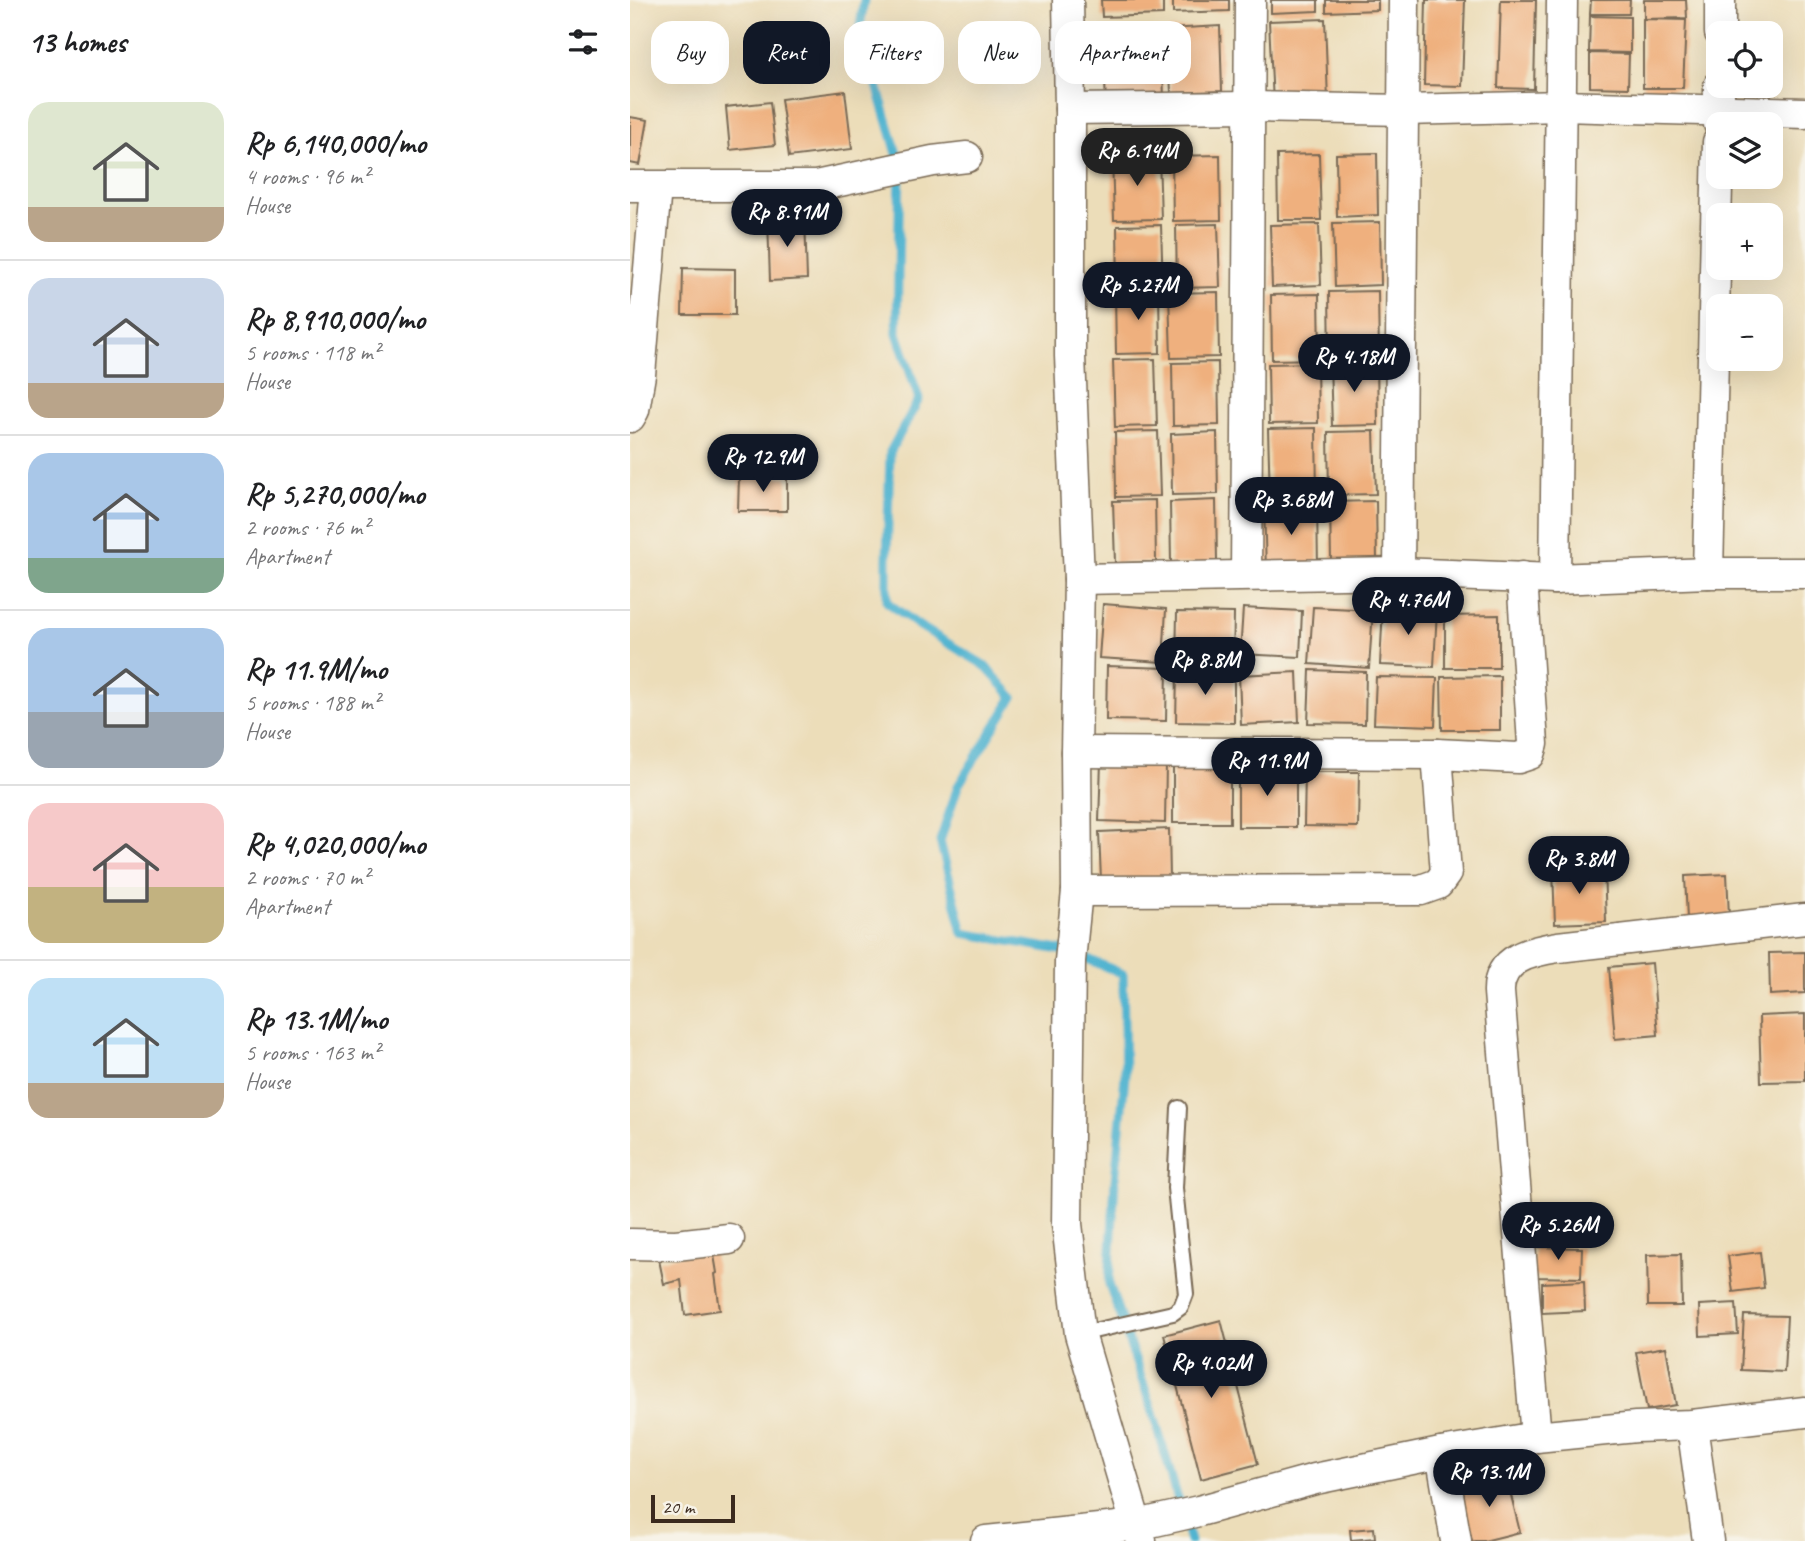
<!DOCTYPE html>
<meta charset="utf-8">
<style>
:root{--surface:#fff;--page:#f2f2f2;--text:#202124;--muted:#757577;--line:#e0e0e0;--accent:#111827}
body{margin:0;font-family:Caveat,sans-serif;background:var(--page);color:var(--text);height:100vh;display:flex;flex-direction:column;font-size:26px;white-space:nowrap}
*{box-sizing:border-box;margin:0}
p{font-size:23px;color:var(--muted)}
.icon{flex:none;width:38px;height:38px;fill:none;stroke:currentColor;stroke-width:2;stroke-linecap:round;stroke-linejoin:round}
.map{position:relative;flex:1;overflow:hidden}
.side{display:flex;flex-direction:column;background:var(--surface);width:630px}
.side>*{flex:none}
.top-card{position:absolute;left:21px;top:21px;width:665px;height:63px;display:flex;gap:14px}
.fabs{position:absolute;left:1076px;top:21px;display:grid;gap:14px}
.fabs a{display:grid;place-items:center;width:77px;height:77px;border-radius:14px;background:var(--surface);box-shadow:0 7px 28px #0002;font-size:35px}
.scale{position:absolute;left:21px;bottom:18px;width:84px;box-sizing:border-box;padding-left:7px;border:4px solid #3b2a1e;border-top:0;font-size:19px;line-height:24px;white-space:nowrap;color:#3b2a1e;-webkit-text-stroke:5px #f7f3e8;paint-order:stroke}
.price{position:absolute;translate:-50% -60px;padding:0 16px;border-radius:24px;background:var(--accent);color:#fff;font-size:23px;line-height:46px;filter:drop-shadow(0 2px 4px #0008)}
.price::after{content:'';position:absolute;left:50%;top:42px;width:21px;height:16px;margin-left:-10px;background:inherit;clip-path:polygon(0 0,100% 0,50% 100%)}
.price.selected{background:#222;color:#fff}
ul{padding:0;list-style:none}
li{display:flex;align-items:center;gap:21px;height:175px;padding:0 28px}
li+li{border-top:2px solid var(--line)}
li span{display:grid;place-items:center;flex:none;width:196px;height:140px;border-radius:21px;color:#555}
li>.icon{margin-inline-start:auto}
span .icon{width:84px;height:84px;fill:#fffc;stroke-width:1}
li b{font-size:30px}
h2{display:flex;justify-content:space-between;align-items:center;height:84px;padding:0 28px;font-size:30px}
.pill{padding:0 24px;border-radius:21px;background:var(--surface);box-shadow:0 7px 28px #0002;font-size:24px;line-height:63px}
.pill.selected{background:var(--accent);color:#fff}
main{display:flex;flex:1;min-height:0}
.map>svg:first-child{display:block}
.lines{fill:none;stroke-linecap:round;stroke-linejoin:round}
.stream{stroke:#51b4d0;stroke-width:9}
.building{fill:#efb07e}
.lane-casing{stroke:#796954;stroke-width:18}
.street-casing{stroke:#796954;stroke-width:33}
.lane{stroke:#fff;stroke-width:14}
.street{stroke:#fff;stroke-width:30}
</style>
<main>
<section class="side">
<h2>13 homes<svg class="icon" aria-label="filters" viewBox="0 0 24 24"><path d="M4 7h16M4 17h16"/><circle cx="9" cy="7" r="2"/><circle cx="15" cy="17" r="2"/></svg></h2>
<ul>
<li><span style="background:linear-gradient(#dfe7d0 75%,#b9a48a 0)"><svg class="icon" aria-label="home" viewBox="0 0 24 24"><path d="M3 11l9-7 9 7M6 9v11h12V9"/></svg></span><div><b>Rp 6,140,000/mo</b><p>4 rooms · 96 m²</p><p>House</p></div></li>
<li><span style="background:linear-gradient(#c9d6e8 75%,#b9a48a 0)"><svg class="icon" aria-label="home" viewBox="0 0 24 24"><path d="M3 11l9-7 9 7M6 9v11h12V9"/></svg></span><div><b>Rp 8,910,000/mo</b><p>5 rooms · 118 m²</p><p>House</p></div></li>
<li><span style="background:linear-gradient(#a9c7e8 75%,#7fa58c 0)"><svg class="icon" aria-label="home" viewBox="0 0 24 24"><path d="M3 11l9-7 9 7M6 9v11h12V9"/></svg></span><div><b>Rp 5,270,000/mo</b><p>2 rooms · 76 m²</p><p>Apartment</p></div></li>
<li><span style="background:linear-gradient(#a9c7e8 60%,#9aa5b1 0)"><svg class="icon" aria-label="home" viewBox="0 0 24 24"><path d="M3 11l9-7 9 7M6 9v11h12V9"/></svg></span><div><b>Rp 11.9M/mo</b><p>5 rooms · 188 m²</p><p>House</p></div></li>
<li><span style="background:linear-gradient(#f6c9c9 60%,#c2b280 0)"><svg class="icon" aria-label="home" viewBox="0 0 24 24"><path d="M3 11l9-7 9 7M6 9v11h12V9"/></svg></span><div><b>Rp 4,020,000/mo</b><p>2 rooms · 70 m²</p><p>Apartment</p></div></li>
<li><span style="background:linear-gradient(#bfe0f5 75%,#b9a48a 0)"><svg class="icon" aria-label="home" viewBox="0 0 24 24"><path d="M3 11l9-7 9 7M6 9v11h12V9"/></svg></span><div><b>Rp 13.1M/mo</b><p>5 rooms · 163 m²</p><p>House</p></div></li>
</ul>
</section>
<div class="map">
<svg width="1175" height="1541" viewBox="0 0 1175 1541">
<rect width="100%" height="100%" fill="#f7f3e8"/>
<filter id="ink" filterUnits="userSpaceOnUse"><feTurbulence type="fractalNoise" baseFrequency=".0143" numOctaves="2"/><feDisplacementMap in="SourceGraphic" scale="14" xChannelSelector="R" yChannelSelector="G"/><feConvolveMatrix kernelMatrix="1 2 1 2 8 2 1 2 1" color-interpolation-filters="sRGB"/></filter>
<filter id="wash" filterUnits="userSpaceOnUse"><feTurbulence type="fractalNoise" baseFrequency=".00686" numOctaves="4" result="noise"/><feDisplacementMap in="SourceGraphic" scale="28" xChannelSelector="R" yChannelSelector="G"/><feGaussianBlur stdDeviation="1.57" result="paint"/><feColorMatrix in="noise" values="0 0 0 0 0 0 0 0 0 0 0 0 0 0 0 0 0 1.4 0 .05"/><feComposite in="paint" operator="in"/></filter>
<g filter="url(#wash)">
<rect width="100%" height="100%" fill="#ecddb9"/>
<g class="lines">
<path class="stream" d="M 234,0 L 230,27 L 270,164 L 267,333 L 289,399 L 260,452 L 257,560 L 257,602 L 288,625 L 354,665 L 383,697 L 328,786 L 310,841 L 333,933 L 441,952 L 493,974 L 495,1076 L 485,1181 L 479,1284 L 522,1409 L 560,1541"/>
</g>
<g id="blocks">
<g class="building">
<path d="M 471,0 L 533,0 L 533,15 L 472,17 Z"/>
<path d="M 543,0 L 599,0 L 599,11 L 543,13 Z"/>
<path d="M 641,0 L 688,0 L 688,11 L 641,13 Z"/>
<path d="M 696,0 L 748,0 L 748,10 L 696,12 Z"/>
<path d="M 796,0 L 835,0 L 832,86 L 794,85 Z"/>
<path d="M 871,0 L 906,0 L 904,89 L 868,88 Z"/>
<path d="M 961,0 L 1000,0 L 999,14 L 960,14 Z"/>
<path d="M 1014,0 L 1056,0 L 1057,18 L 1014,19 Z"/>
<path d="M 960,16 L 1000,17 L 1000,53 L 959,52 Z"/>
<path d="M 695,19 L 698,101 L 643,103 L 639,21 Z"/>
<path d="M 1013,19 L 1056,20 L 1053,88 L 1013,88 Z"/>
<path d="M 590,26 L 592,91 L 541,93 L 538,29 Z"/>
<path d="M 532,30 L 534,101 L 476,104 L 473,32 Z"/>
<path d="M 960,53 L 999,54 L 998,88 L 960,87 Z"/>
<path d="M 215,91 L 222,149 L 159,157 L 151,99 Z"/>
<path d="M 140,102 L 145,145 L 100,150 L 96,107 Z"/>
<path d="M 0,117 L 18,120 L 10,165 L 0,163 Z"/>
<path d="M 747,153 L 748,215 L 707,217 L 706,154 Z"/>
<path d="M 689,154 L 691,220 L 648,220 L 647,155 Z"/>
<path d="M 590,155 L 591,220 L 543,221 L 542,156 Z"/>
<path d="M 529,156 L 531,219 L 484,220 L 482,157 Z"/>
<path d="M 175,217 L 177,279 L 140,281 L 138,218 Z"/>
<path d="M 750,222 L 751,285 L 705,287 L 703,223 Z"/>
<path d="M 588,224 L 590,287 L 547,288 L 546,225 Z"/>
<path d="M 689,224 L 691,285 L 642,287 L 640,225 Z"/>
<path d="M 531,225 L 533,289 L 488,290 L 487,226 Z"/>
<path d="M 53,268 L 105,269 L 105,315 L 52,315 Z"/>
<path d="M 529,291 L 530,353 L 486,354 L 485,292 Z"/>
<path d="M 748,291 L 749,358 L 700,359 L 699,292 Z"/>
<path d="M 588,292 L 589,357 L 541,358 L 539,293 Z"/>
<path d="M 689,294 L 690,359 L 642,360 L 641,295 Z"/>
<path d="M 525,359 L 527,426 L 485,427 L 483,360 Z"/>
<path d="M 747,361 L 748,425 L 702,426 L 700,363 Z"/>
<path d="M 588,362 L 589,425 L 543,426 L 542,363 Z"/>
<path d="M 687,363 L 688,423 L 639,424 L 638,364 Z"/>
<path d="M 686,428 L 687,497 L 640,497 L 638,429 Z"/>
<path d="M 528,431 L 530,496 L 486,497 L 485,432 Z"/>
<path d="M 744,431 L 746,494 L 699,495 L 698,432 Z"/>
<path d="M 587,432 L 588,494 L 542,495 L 541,434 Z"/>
<path d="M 109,476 L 157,477 L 157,511 L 108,511 Z"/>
<path d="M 525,500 L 526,562 L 485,563 L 483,501 Z"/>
<path d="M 586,500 L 587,563 L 541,564 L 540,502 Z"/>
<path d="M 746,501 L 747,561 L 701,562 L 700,502 Z"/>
<path d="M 687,503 L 688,569 L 636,570 L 634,505 Z"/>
<path d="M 473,604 L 536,609 L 533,662 L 469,658 Z"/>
<path d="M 683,607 L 743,610 L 739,668 L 679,664 Z"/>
<path d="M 753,607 L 807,609 L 804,667 L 750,665 Z"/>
<path d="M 613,608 L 672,611 L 670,657 L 610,654 Z"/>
<path d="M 547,612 L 604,613 L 603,666 L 546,666 Z"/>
<path d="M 869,615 L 869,668 L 815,668 L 815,616 Z"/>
<path d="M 477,666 L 537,668 L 536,721 L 476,720 Z"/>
<path d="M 680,670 L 736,672 L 735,724 L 678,723 Z"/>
<path d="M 547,672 L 604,672 L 604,723 L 546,722 Z"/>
<path d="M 667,672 L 669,722 L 611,725 L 609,675 Z"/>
<path d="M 870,676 L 870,730 L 812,730 L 811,677 Z"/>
<path d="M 746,677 L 807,678 L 805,726 L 744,724 Z"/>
<path d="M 471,762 L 536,763 L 535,823 L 469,821 Z"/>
<rect x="543" y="762" width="57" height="61"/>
<rect x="608" y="768" width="58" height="59"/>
<path d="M 675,772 L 729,772 L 728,827 L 674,826 Z"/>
<path d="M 539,829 L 540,878 L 471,880 L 469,832 Z"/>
<path d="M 974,868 L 976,922 L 925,924 L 923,870 Z"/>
<path d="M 1097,874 L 1099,916 L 1057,919 L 1055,876 Z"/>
<path d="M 1175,952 L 1175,993 L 1140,995 L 1139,953 Z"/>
<path d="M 1022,963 L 1028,1035 L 985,1039 L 979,967 Z"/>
<path d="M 1175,1014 L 1175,1081 L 1131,1082 L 1129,1016 Z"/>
<path d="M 904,1247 L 952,1248 L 951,1278 L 903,1277 Z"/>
<path d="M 83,1249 L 87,1273 L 85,1274 L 90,1310 L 55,1315 L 51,1280 L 34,1284 L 29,1260 Z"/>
<path d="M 1130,1252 L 1134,1288 L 1103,1292 L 1098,1256 Z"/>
<path d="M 1051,1254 L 1052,1306 L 1018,1306 L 1017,1255 Z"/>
<path d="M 954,1281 L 955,1311 L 912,1313 L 912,1283 Z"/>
<path d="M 1106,1303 L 1108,1334 L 1070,1336 L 1069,1305 Z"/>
<path d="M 1114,1315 L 1157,1316 L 1154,1372 L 1111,1370 Z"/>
<path d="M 591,1320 L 628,1464 L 571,1479 L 534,1335 Z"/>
<path d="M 1036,1347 L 1046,1405 L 1017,1410 L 1006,1352 Z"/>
<path d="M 876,1475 L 890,1532 L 854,1541 L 842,1541 L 828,1486 Z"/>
<path d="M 744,1528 L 745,1538 L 721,1540 L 720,1530 Z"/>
</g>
</g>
</g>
<g filter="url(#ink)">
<use href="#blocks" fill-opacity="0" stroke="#796954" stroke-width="2"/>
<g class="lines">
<defs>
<path id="lane" d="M 450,1334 L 543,1313 L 551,1307 L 556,1294 L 545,1188 L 549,1108"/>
<g id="street">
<path d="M 438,0 L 440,109 L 440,356 L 449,579 L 446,752 L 447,891 L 440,961 L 437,1224 L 450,1334 L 511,1541"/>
<path d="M 1090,33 L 1090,0"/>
<path d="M 440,109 L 620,107 L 774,110 L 931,106 L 1175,113"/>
<path d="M 1089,124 L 1089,86"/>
<path d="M 0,186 L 186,186 L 303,161 L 337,157"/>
<path d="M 0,417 L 4,410 L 10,375 L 26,187"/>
<path d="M 769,573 L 774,0"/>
<path d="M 1078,573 L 1088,142"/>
<path d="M 616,575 L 620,0"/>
<path d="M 449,579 L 769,573 L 925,579 L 1078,573 L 1175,573"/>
<path d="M 925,579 L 932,0"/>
<path d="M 446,752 L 807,754 L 888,758 L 900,754 L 903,744 L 892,577"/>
<path d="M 447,891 L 791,890 L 808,884 L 816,873 L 807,754"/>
<path d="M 0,1244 L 46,1245 L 99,1239"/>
<path d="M 1062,1425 L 1078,1541"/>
<path d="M 906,1437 L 869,992 C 868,958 902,951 928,947 L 1175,919"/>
<path d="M 811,1453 L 826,1541"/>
<path d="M 356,1541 L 507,1525 L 569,1511 L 685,1479 L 811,1453 L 906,1437 L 1006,1427 L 1062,1425 L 1175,1412"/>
</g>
</defs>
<use href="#lane" class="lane-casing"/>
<use href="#street" class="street-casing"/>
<use href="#lane" class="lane"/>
<use href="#street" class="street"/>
</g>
</g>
</svg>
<div class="fabs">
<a><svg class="icon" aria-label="locate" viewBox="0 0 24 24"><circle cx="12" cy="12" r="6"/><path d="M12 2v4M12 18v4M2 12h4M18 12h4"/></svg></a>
<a><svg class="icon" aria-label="layers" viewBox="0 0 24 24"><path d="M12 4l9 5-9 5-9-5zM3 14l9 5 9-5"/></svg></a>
<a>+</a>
<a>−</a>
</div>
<div class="scale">20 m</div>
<b class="price selected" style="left:507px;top:188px">Rp 6.14M</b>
<b class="price" style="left:157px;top:249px">Rp 8.91M</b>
<b class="price" style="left:508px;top:322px">Rp 5.27M</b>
<b class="price" style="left:724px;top:394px">Rp 4.18M</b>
<b class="price" style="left:133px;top:494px">Rp 12.9M</b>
<b class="price" style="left:661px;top:537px">Rp 3.68M</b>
<b class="price" style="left:778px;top:637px">Rp 4.76M</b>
<b class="price" style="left:575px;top:697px">Rp 8.8M</b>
<b class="price" style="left:637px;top:798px">Rp 11.9M</b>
<b class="price" style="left:949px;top:896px">Rp 3.8M</b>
<b class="price" style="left:928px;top:1262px">Rp 5.26M</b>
<b class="price" style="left:581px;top:1400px">Rp 4.02M</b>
<b class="price" style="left:859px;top:1509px">Rp 13.1M</b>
<div class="top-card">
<a class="pill">Buy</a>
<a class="pill selected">Rent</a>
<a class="pill">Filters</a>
<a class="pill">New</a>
<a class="pill">Apartment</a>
</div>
</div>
</main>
